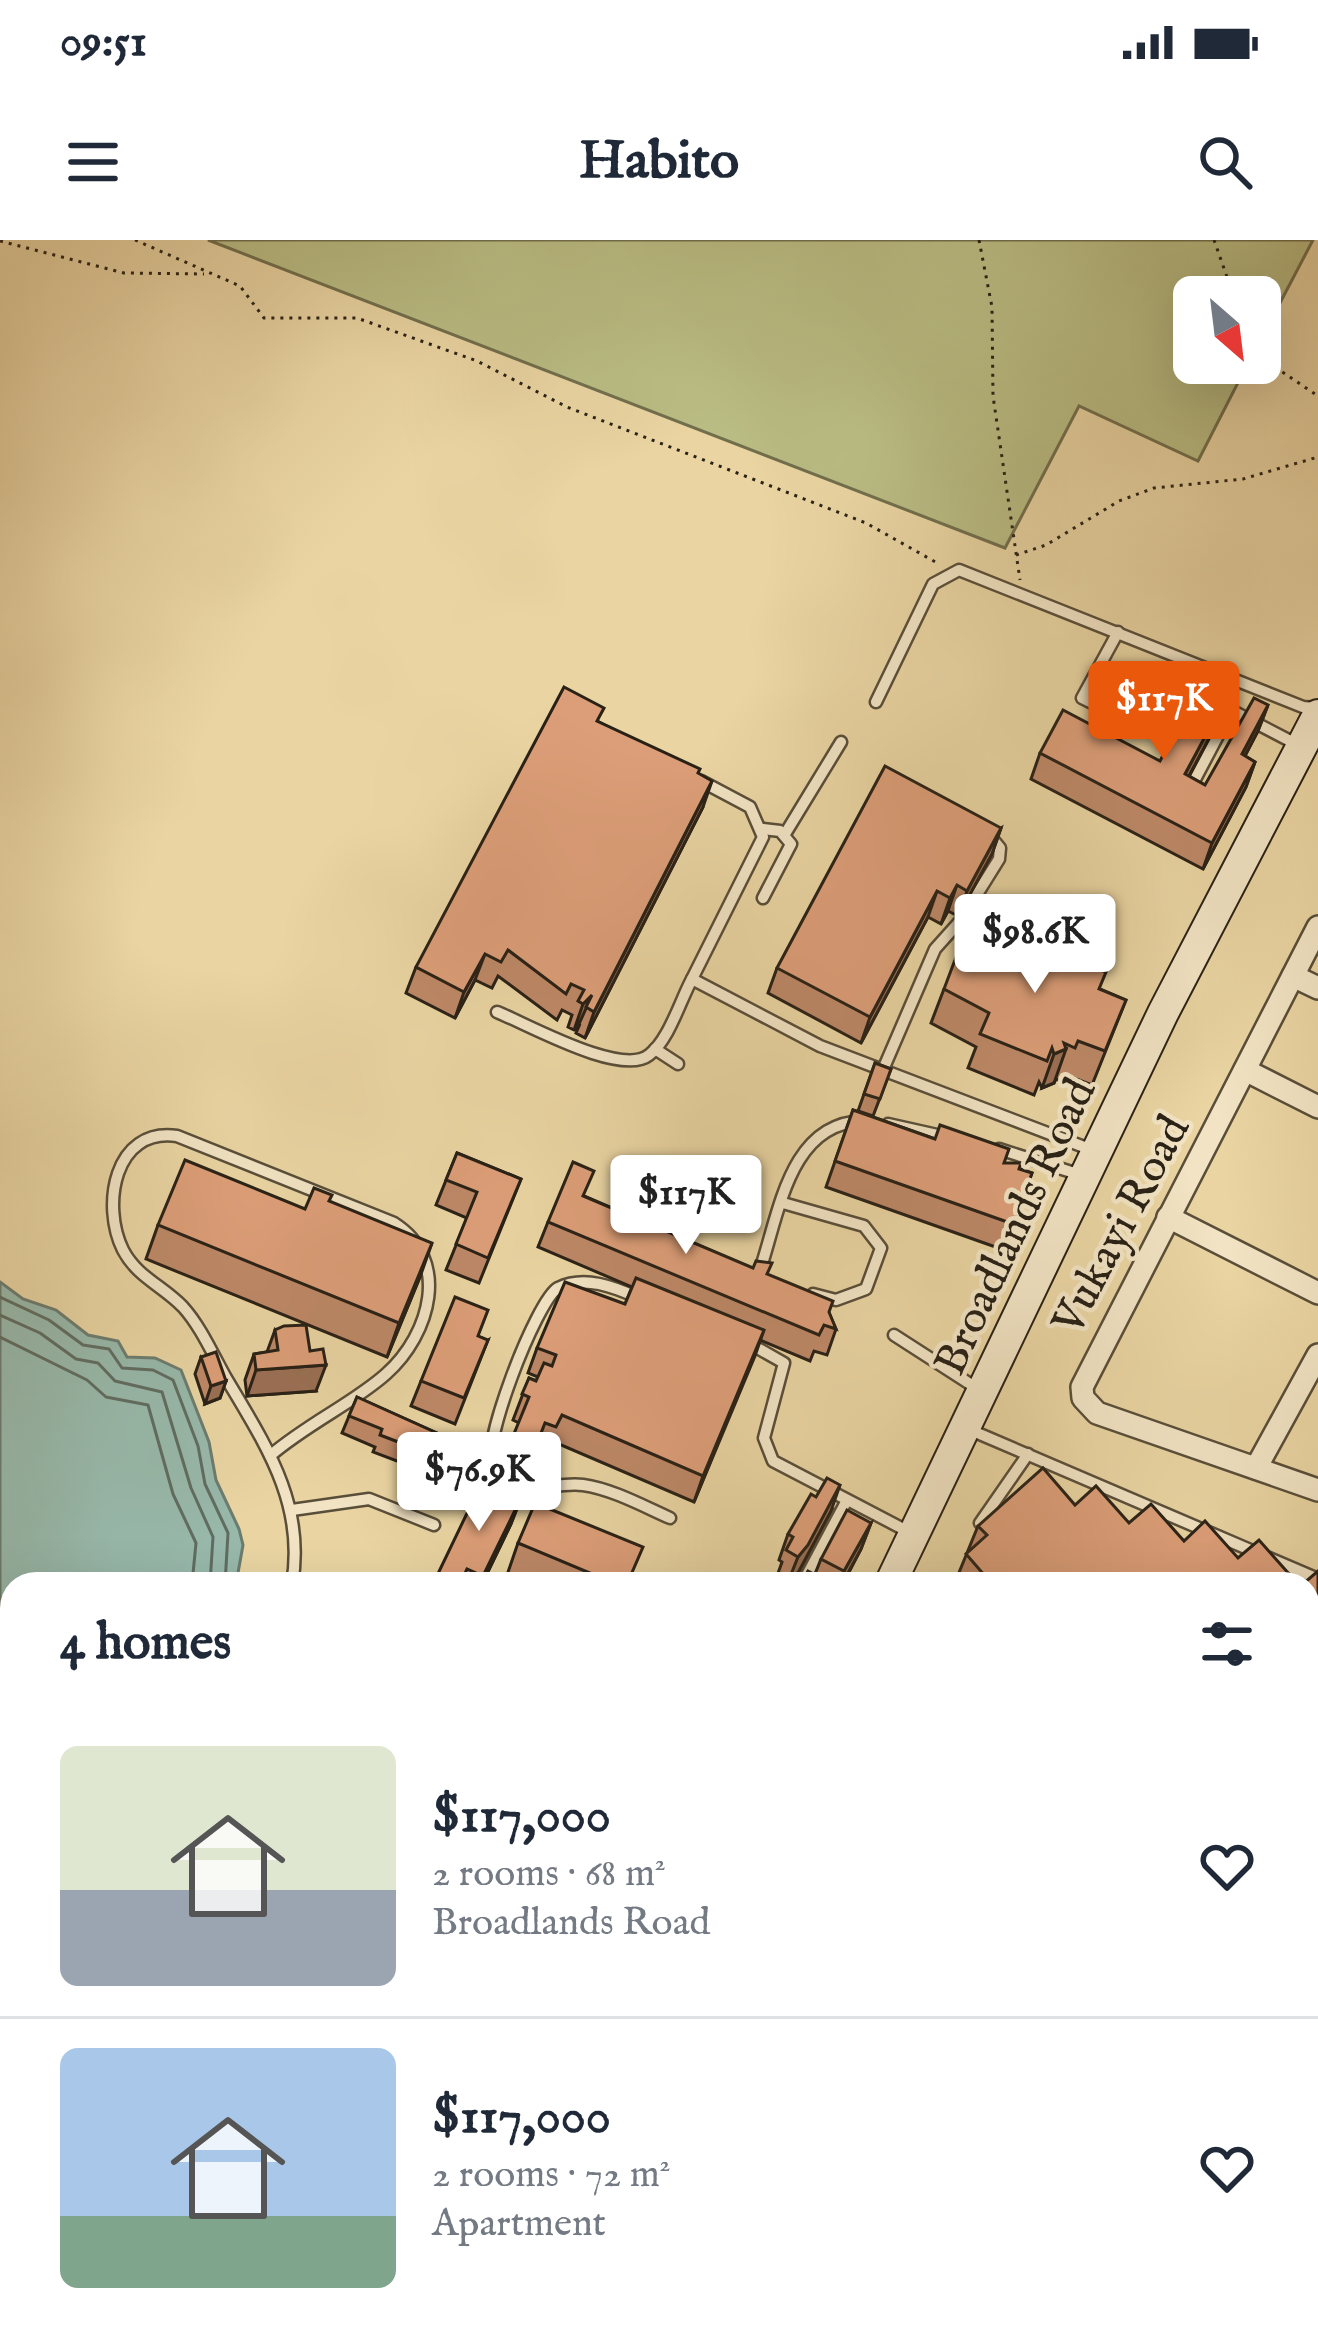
<!DOCTYPE html>
<meta charset="utf-8">
<style>
:root{--surface:#fff;--page:#f6f6f7;--text:#1f2937;--muted:#747a83;--line:#e0e1e3;--accent:#ea580c}
body{margin:0;font-family:"IM FELL English",serif;background:var(--page);color:var(--text);height:100vh;display:flex;flex-direction:column;font-size:45px;white-space:nowrap}
*{box-sizing:border-box;margin:0}
p{font-size:39px;color:var(--muted)}
.icon{flex:none;width:66px;height:66px;fill:none;stroke:currentColor;stroke-width:2;stroke-linecap:round;stroke-linejoin:round}
.map{position:relative;flex:1;overflow:hidden}
.drawer{position:absolute;left:0px;top:1332px;width:1320px;height:771px;display:flex;flex-direction:column;background:var(--surface);border-radius:36px 36px 0 0;box-shadow:0 12px 48px #0002}
.drawer>*{flex:none}
.needle{width:78px;rotate:152deg}
.fabs{position:absolute;left:1173px;top:36px;display:grid;gap:24px}
.fabs a{display:grid;place-items:center;width:108px;height:108px;border-radius:18px;background:var(--surface);box-shadow:0 12px 48px #0002;font-size:60px}
.price{position:absolute;translate:-50% -102px;padding:0 27px;border-radius:12px;background:#fff;color:#222;font-size:39px;line-height:78px;filter:drop-shadow(0 3px 6px #0008)}
.price::after{content:'';position:absolute;left:50%;top:72px;width:36px;height:27px;margin-left:-18px;background:inherit;clip-path:polygon(0 0,100% 0,50% 100%)}
.price.selected{background:var(--accent);color:#fff}
ul{padding:0;list-style:none}
li{display:flex;align-items:center;gap:36px;height:300px;padding:0 60px}
li+li{border-top:3px solid var(--line)}
li span{display:grid;place-items:center;flex:none;width:336px;height:240px;border-radius:18px;color:#555}
li>.icon{margin-inline-start:auto}
span .icon{width:144px;height:144px;fill:#fffc;stroke-width:1}
li b{font-size:51px}
h2{display:flex;justify-content:space-between;align-items:center;height:144px;padding:0 60px;font-size:51px}
.status{display:flex;justify-content:space-between;align-items:center;height:84px;padding:0 60px;background:var(--surface);direction:ltr}
.status svg{height:33px;fill:currentColor}
header{display:flex;justify-content:space-between;align-items:center;height:156px;padding:0 60px;background:var(--surface);font-size:54px;font-weight:700}
.map>svg:first-child{display:block}
.green{fill:#b9bc83;stroke:#716e4c;stroke-width:3}
.water{fill:#97b8aa;stroke:#6b7c6f;stroke-width:3}
.lines{fill:none;stroke-linecap:round;stroke-linejoin:round}
.shore{stroke:#606c60;stroke-width:3}
.lane-casing{stroke:#594e39;stroke-width:15}
.street-casing{stroke:#594e39;stroke-width:26}
.secondary-casing{stroke:#292116;stroke-width:34}
.path{stroke:#292116;stroke-width:3;stroke-dasharray:3 6;stroke-linecap:butt}
.lane{stroke:#f1e3c3;stroke-width:10}
.street{stroke:#f1e3c3;stroke-width:21}
.secondary{stroke:#f1e3c3;stroke-width:30}
.wall{fill:#bd8867;stroke:#292116;stroke-width:3}
.shaded-wall{fill:#9a6f54;stroke:#292116;stroke-width:3}
.building{fill:#dc9e78;stroke:#292116;stroke-width:3}
.labels{text-anchor:middle;stroke-width:9;stroke-linejoin:round;paint-order:stroke}
.street-label{font-size:45px;fill:#292116;stroke:#f1e3c3}
</style>
<div class="status"><b>09:51</b><svg viewBox="0 0 49 12"><path d="M0 12V9h3v3zM5 12V6h3v6zM10 12V3h3v9zM15 12V0h3v12zM26 1h20v11H26zM47 4h2v5h-2z"/></svg></div>
<header><svg class="icon" aria-label="menu" viewBox="0 0 24 24"><path d="M4 6h16M4 12h16M4 18h16"/></svg>Habito<svg class="icon" aria-label="search" viewBox="0 0 24 24"><circle cx="10" cy="10" r="6"/><path d="M15 15l6 6"/></svg></header>
<div class="map">
<svg width="1318" height="2102" viewBox="0 0 1318 2102">
<rect width="100%" height="100%" fill="#e9d4a2"/>
<filter id="stains"><feTurbulence type="fractalNoise" baseFrequency=".00167" numOctaves="4"/><feColorMatrix values="0 0 0 0 .2 0 0 0 0 .09 0 0 0 0 .02 0 0 0 .5 -.17"/></filter>
<radialGradient id="worn" r=".72"><stop offset=".6" stop-color="#630" stop-opacity="0"/><stop offset="1" stop-color="#630" stop-opacity=".3"/></radialGradient>
<g class="green">
<path d="M 208,0 L 1313,0 L 1260,101 L 1260,57 L 1194,57 L 1194,123 L 1248,123 L 1198,221 L 1079,166 L 1005,308 Z"/>
<path d="M 0,1714 L 12,1717 L 12,2091 L 181,2091 L 178,2102 L 0,2102 Z"/>
</g>
<path class="water" d="M 0,1042 L 23,1059 L 56,1070 L 88,1095 L 118,1101 L 127,1117 L 155,1118 L 181,1130 L 209,1202 L 216,1240 L 239,1289 L 243,1305 L 236,1344 L 12,1344 L 12,1458 L 0,1462 Z"/>
<g class="lines">
<g class="shore">
<path d="M 0,1057 L 49,1080 L 83,1105 L 109,1109 L 122,1128 L 153,1130 L 173,1140 L 198,1206 L 205,1244 L 228,1293 L 225,1344"/>
<path d="M 0,1075 L 40,1093 L 76,1119 L 98,1123 L 115,1141 L 162,1152 L 191,1248 L 213,1297 L 210,1344"/>
<path d="M 0,1097 L 87,1140 L 106,1157 L 148,1165 L 173,1254 L 196,1303 L 192,1344"/>
</g>
<defs>
<g id="lane">
<path d="M 1118,392 L 1082,458 L 1145,489 L 1182,454 L 1196,452 L 1298,505"/>
<path d="M 876,462 L 933,344 L 959,330 L 1303,467 L 1318,468"/>
<path d="M 1191,547 L 1231,471"/>
<path d="M 763,589 L 780,591 L 791,604 L 763,658"/>
<path d="M 785,594 L 841,502"/>
<path d="M 692,739 L 763,597 L 750,567 L 701,541"/>
<path d="M 497,772 C 529,785 621,837 649,815 C 669,800 680,761 692,739 L 820,806 L 1092,910"/>
<path d="M 655,809 L 678,824"/>
<path d="M 882,832 L 935,709 L 961,680 L 999,619 L 1000,608 L 990,596"/>
<path d="M 888,884 L 946,897"/>
<path d="M 999,909 L 1084,936"/>
<path d="M 783,963 L 864,986 L 881,1008 L 866,1049 L 836,1060 L 813,1054"/>
<path d="M 759,1033 C 779,976 788,883 863,881"/>
<path d="M 639,1058 C 614,1047 585,1035 558,1048 C 537,1059 476,1215 493,1234 C 516,1260 554,1241 583,1245 C 612,1249 643,1266 670,1278"/>
<path d="M 894,1095 L 981,1151"/>
<path d="M 745,1101 L 784,1123 L 764,1198 L 773,1221 L 911,1293"/>
<path d="M 968,1189 L 1318,1339"/>
<path d="M 271,1215 C 307,1184 355,1162 386,1134 C 431,1094 451,1019 394,983 L 177,896 C 114,887 101,966 123,1010 C 137,1037 163,1046 183,1067 C 201,1087 213,1115 226,1138 C 265,1204 306,1264 292,1344"/>
<path d="M 292,1270 L 369,1259 L 434,1285"/>
<path d="M 980,1283 L 1028,1214"/>
<path d="M 807,1335 L 846,1262"/>
<path d="M 1308,1458 L 1318,1443"/>
<path d="M 475,2102 L 480,2091"/>
</g>
<g id="street">
<path d="M 1318,687 L 1082,1147 L 1083,1158 L 1097,1173 L 1318,1250"/>
<path d="M 1293,736 L 1318,748"/>
<path d="M 1245,830 L 1318,867"/>
<path d="M 1168,977 L 1318,1053"/>
<path d="M 1256,1228 L 1318,1115"/>
<path d="M 0,1535 L 12,1540"/>
<path d="M 1308,1600 L 1318,1580"/>
<path d="M 1308,1645 L 1318,1650"/>
<path d="M 1308,1853 L 1318,1857"/>
<path d="M 1316,1923 L 1318,1923"/>
</g>
<g id="secondary">
<path d="M 890,1344 L 1163,773 L 1318,475"/>
<path d="M 531,2102 L 536,2091"/>
</g>
</defs>
<use href="#lane" class="lane-casing"/>
<use href="#street" class="street-casing"/>
<use href="#secondary" class="secondary-casing"/>
<g class="path">
<path d="M 135,0 L 240,46 L 264,78 L 357,78 L 477,121 L 567,167 L 866,283 L 939,324"/>
<path d="M 979,0 L 992,67 L 993,156 L 1020,340"/>
<path d="M 1214,0 L 1234,57"/>
<path d="M 0,1 L 124,33 L 204,34"/>
<path d="M 1260,117 L 1318,156"/>
<path d="M 1016,315 L 1046,305 L 1119,261 L 1154,248 L 1243,239 L 1318,217"/>
<path d="M 1308,2072 L 1318,2077"/>
</g>
<use href="#lane" class="lane"/>
<use href="#street" class="street"/>
<use href="#secondary" class="secondary"/>
</g>
<g class="wall">
<path d="M 1268,465 L 1258,491 L 1245,516 L 1255,522 L 1246,547 L 1203,629 L 1031,539 L 1040,513 L 1160,521 L 1222,474 L 1189,536 L 1205,545 Z"/>
<path d="M 599,482 L 698,533 L 703,567 L 585,798 L 576,793 L 580,784 L 574,790 L 568,787 L 572,775 L 562,770 L 557,780 L 498,736 L 492,748 L 475,740 L 455,778 L 406,753 L 416,727 Z"/>
<path d="M 1001,588 L 992,614 L 958,676 L 948,671 L 941,684 L 928,677 L 861,803 L 768,753 L 777,728 Z"/>
<path d="M 988,715 L 1100,749 L 1126,760 L 1092,845 L 1066,835 L 1063,842 L 1056,839 L 1054,843 L 1042,848 L 1039,842 L 1034,855 L 968,828 L 976,807 L 931,783 L 944,749 Z"/>
<path d="M 875,823 L 891,829 L 873,876 L 858,871 Z"/>
<path d="M 853,870 L 1032,933 L 1004,1010 L 826,947 Z"/>
<path d="M 457,913 L 521,939 L 479,1043 L 446,1030 L 467,978 L 436,965 Z"/>
<path d="M 584,956 L 768,1035 L 829,1073 L 836,1089 L 827,1115 L 814,1111 L 810,1121 L 760,1100 L 694,1262 L 552,1201 L 547,1213 L 536,1209 L 522,1242 L 499,1232 L 519,1183 L 513,1180 L 529,1138 L 536,1141 L 538,1137 L 528,1133 L 537,1108 L 625,1064 L 632,1047 L 538,1007 L 548,982 Z"/>
<path d="M 329,961 L 420,1037 L 387,1117 L 146,1019 L 158,985 L 305,969 Z"/>
<path d="M 275,1090 L 316,1151 L 247,1156 L 245,1140 L 254,1114 L 267,1112 Z"/>
<path d="M 488,1100 L 455,1184 L 411,1166 L 421,1141 Z"/>
<path d="M 201,1117 L 226,1141 L 220,1158 L 205,1164 L 195,1134 Z"/>
<path d="M 357,1157 L 448,1198 L 434,1235 L 373,1212 L 375,1207 L 342,1193 Z"/>
<path d="M 521,1258 L 511,1284 L 482,1344 L 433,1344 Z"/>
<path d="M 1075,1265 L 1238,1318 L 1298,1344 L 960,1344 L 956,1340 L 978,1286 Z"/>
<path d="M 831,1271 L 799,1331 L 788,1342 L 777,1336 L 782,1322 L 779,1320 L 788,1294 Z"/>
<path d="M 871,1283 L 861,1309 L 845,1340 L 801,1344 L 815,1334 L 821,1319 Z"/>
<path d="M 518,1303 L 629,1344 L 521,1344 L 506,1338 Z"/>
<path d="M 342,2091 L 471,2091 L 467,2102 L 338,2102 Z"/>
</g>
<g class="shaded-wall">
<path d="M 1231,448 L 1222,474 L 1176,560 L 1185,534 Z"/>
<path d="M 1268,465 L 1258,491 L 1232,540 L 1242,514 Z"/>
<path d="M 1255,522 L 1246,547 L 1203,629 L 1212,603 Z"/>
<path d="M 712,541 L 703,567 L 585,798 L 594,772 Z"/>
<path d="M 1001,588 L 992,614 L 958,676 L 967,651 Z"/>
<path d="M 957,645 L 948,671 L 941,684 L 950,658 Z"/>
<path d="M 937,651 L 928,677 L 861,803 L 870,777 Z"/>
<path d="M 485,714 L 475,740 L 455,778 L 464,752 Z"/>
<path d="M 592,755 L 579,784 L 574,790 L 583,764 Z"/>
<path d="M 1066,809 L 1054,843 L 1042,848 L 1054,814 Z"/>
<path d="M 432,1003 L 420,1037 L 387,1117 L 399,1083 Z"/>
<path d="M 764,1090 L 755,1116 L 694,1262 L 703,1236 Z"/>
<path d="M 326,1125 L 316,1151 L 247,1156 L 256,1130 Z"/>
<path d="M 226,1141 L 220,1158 L 205,1164 L 211,1146 Z"/>
<path d="M 840,1245 L 831,1271 L 799,1331 L 788,1342 L 798,1317 Z"/>
<path d="M 521,1258 L 511,1284 L 482,1344 L 480,1344 Z"/>
<path d="M 871,1283 L 861,1309 L 842,1344 L 840,1344 L 844,1331 Z"/>
<path d="M 1318,1400 L 1318,1418 L 1308,1427 L 1308,1409 Z"/>
</g>
<g class="building">
<path d="M 1206,435 L 1231,448 L 1185,534 L 1205,545 L 1254,458 L 1268,465 L 1242,514 L 1255,522 L 1212,603 L 1040,513 L 1063,470 L 1160,521 Z"/>
<path d="M 564,447 L 604,468 L 597,481 L 700,529 L 698,533 L 712,541 L 594,772 L 586,767 L 592,755 L 583,764 L 578,761 L 584,750 L 571,744 L 566,754 L 508,710 L 501,722 L 485,714 L 464,752 L 416,727 Z"/>
<path d="M 885,526 L 1001,588 L 967,651 L 957,645 L 950,658 L 937,651 L 870,777 L 777,728 Z"/>
<path d="M 998,689 L 1106,732 L 1099,749 L 1126,760 L 1105,811 L 1078,801 L 1075,808 L 1064,803 L 1066,809 L 1054,814 L 1052,808 L 1047,821 L 980,794 L 989,773 L 944,749 L 961,704 L 988,715 Z"/>
<path d="M 875,823 L 891,829 L 880,859 L 864,854 Z"/>
<path d="M 853,870 L 935,899 L 940,885 L 1009,909 L 1004,923 L 1021,923 L 1019,929 L 1032,933 L 1013,984 L 835,921 Z"/>
<path d="M 457,913 L 521,939 L 488,1018 L 456,1004 L 477,952 L 446,940 Z"/>
<path d="M 185,920 L 305,969 L 314,948 L 332,955 L 329,961 L 432,1003 L 399,1083 L 158,985 Z"/>
<path d="M 573,922 L 594,931 L 583,956 L 753,1028 L 756,1021 L 772,1023 L 767,1034 L 833,1061 L 829,1072 L 836,1089 L 824,1085 L 819,1095 L 548,982 Z"/>
<path d="M 636,1038 L 764,1090 L 703,1236 L 562,1175 L 556,1187 L 545,1183 L 532,1216 L 509,1206 L 529,1157 L 522,1154 L 529,1138 L 536,1141 L 544,1123 L 552,1126 L 556,1115 L 537,1108 L 565,1042 L 625,1064 Z"/>
<path d="M 455,1057 L 488,1070 L 478,1096 L 488,1100 L 464,1158 L 421,1141 Z"/>
<path d="M 306,1085 L 310,1111 L 323,1109 L 326,1125 L 256,1130 L 254,1114 L 278,1110 L 275,1090 L 284,1086 Z"/>
<path d="M 216,1112 L 226,1141 L 211,1146 L 201,1117 Z"/>
<path d="M 357,1157 L 448,1198 L 440,1218 L 380,1195 L 382,1189 L 349,1176 Z"/>
<path d="M 1043,1228 L 1075,1265 L 1096,1246 L 1129,1283 L 1151,1264 L 1184,1301 L 1205,1281 L 1238,1318 L 1259,1300 L 1298,1344 L 1030,1344 L 1021,1334 L 1009,1344 L 992,1344 L 966,1314 L 987,1295 L 978,1286 Z"/>
<path d="M 827,1238 L 840,1245 L 808,1305 L 798,1317 L 786,1310 L 793,1297 L 788,1294 L 811,1254 L 816,1257 Z"/>
<path d="M 483,1240 L 521,1258 L 483,1336 L 467,1329 L 460,1344 L 433,1344 Z"/>
<path d="M 535,1263 L 643,1307 L 627,1344 L 616,1344 L 518,1303 Z"/>
<path d="M 847,1270 L 871,1283 L 844,1331 L 821,1319 Z"/>
<path d="M 808,1331 L 829,1342 L 833,1334 L 850,1343 L 801,1344 Z"/>
<path d="M 1318,1331 L 1318,1400 L 1308,1409 L 1308,1344 L 1303,1344 Z"/>
<path d="M 357,1337 L 371,1344 L 353,1344 Z"/>
<path d="M 342,2091 L 439,2091 L 437,2097 L 446,2101 L 338,2102 Z"/>
</g>
<g class="labels">
<g class="street-label">
<text transform="translate(1119 984) rotate(-62)" y="16">Vukayi Road</text>
<text transform="translate(1013 986) rotate(-65)" y="16">Broadlands Road</text>
</g>
</g>
<rect width="100%" height="100%" filter="url(#stains)"/>
<rect width="100%" height="100%" fill="url(#worn)"/>
</svg>
<div class="fabs">
<a><svg class="needle" viewBox="-14 -14 28 28"><path d="M0-13l5 13h-10z" fill="#e53935"/><path d="M0 13l5-13h-10z" fill="#747a83"/></svg></a>
</div>
<b class="price selected" style="left:1164px;top:523px">$117K</b>
<b class="price" style="left:1035px;top:756px">$98.6K</b>
<b class="price" style="left:686px;top:1017px">$117K</b>
<b class="price" style="left:479px;top:1294px">$76.9K</b>
<section class="drawer">
<h2>4 homes<svg class="icon" aria-label="filters" viewBox="0 0 24 24"><path d="M4 7h16M4 17h16"/><circle cx="9" cy="7" r="2"/><circle cx="15" cy="17" r="2"/></svg></h2>
<ul>
<li><span style="background:linear-gradient(#dfe7d0 60%,#9aa5b1 0)"><svg class="icon" aria-label="home" viewBox="0 0 24 24"><path d="M3 11l9-7 9 7M6 9v11h12V9"/></svg></span><div><b>$117,000</b><p>2 rooms · 68 m²</p><p>Broadlands Road</p></div><svg class="icon" aria-label="heart" viewBox="0 0 24 24"><path d="M12 20l-8-8c-3-5 5-10 8-4 3-6 11-1 8 4z"/></svg></li>
<li><span style="background:linear-gradient(#a9c7e8 70%,#7fa58c 0)"><svg class="icon" aria-label="home" viewBox="0 0 24 24"><path d="M3 11l9-7 9 7M6 9v11h12V9"/></svg></span><div><b>$117,000</b><p>2 rooms · 72 m²</p><p>Apartment</p></div><svg class="icon" aria-label="heart" viewBox="0 0 24 24"><path d="M12 20l-8-8c-3-5 5-10 8-4 3-6 11-1 8 4z"/></svg></li>
</ul>
</section>
</div>
